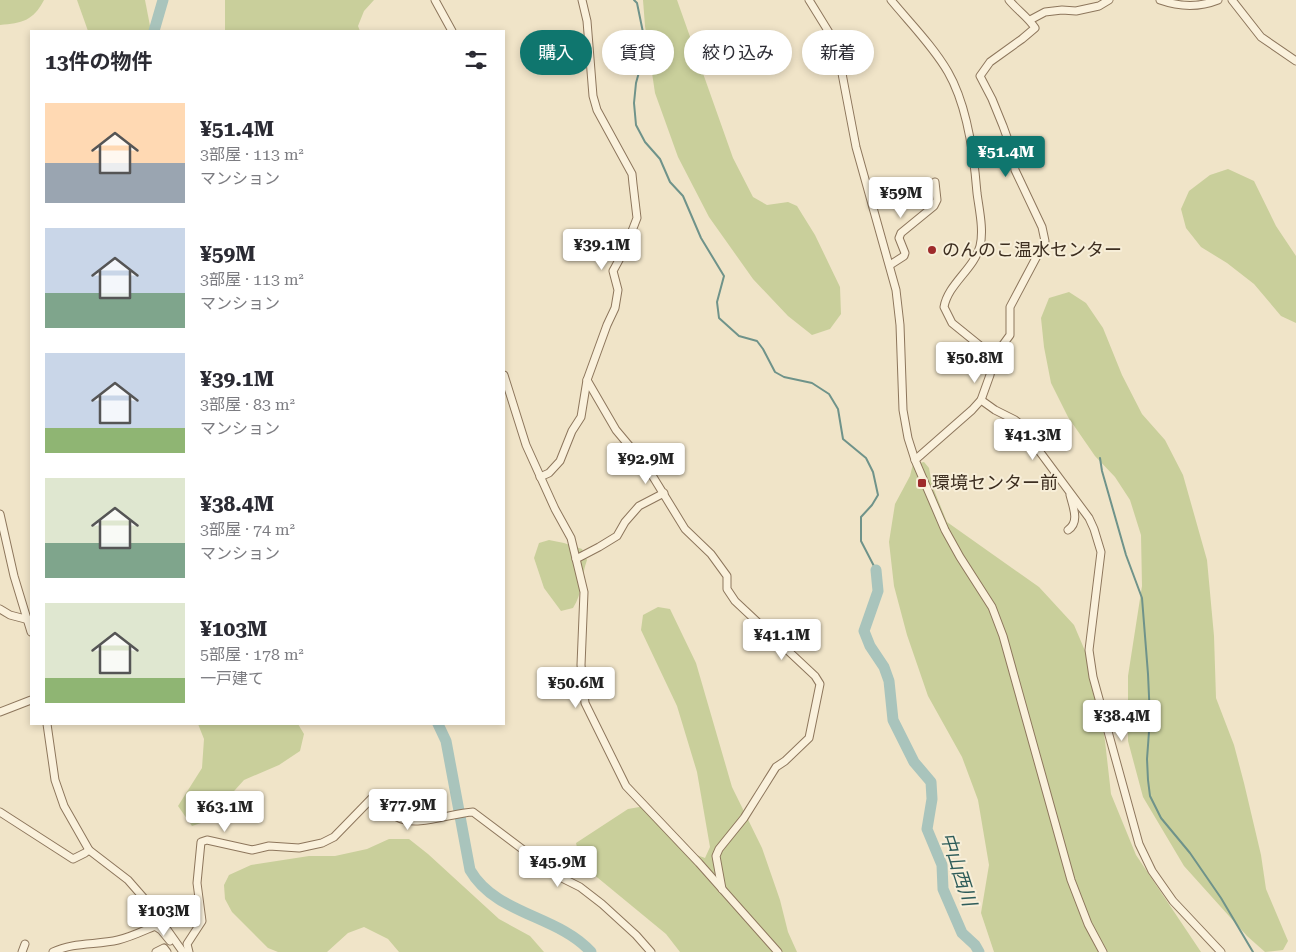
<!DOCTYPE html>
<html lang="ja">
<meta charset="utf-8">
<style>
:root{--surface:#fff;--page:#f7f7f7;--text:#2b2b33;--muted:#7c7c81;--accent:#0f766e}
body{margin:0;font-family:"Roboto Serif","Noto Sans JP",serif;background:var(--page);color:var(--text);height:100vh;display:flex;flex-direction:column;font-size:19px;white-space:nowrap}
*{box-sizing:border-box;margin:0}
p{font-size:16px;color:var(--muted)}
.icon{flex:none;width:28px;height:28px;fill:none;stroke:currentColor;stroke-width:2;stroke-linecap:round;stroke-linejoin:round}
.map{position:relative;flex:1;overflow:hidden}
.side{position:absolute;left:30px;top:30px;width:475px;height:695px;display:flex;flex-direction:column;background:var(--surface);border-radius:0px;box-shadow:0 2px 8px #0003}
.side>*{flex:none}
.hud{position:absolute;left:520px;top:30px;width:475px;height:45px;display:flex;gap:10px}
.price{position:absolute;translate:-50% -42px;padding:0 11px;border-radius:5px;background:#fff;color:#222;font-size:16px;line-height:32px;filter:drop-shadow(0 1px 2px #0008)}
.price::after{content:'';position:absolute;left:50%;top:30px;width:15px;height:11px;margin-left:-8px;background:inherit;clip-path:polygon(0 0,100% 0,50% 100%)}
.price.selected{background:var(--accent);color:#fff}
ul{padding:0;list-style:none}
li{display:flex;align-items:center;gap:15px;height:125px;padding:0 15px}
li span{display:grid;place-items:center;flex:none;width:140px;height:100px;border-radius:0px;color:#555}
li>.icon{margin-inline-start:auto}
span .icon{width:60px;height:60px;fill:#fffc;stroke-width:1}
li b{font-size:21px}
h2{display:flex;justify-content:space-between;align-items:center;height:60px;padding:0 15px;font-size:21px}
.tag{padding:0 18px;border-radius:22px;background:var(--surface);box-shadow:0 2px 8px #0003;font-size:18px;line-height:45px}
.tag.selected{background:var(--accent);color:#fff}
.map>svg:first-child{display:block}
.green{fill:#c9cf9b}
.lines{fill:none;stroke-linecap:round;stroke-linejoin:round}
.stream{stroke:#6f938a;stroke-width:2}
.river{stroke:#a9c4bc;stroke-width:11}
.minor-casing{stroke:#8d765c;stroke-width:9}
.minor{stroke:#faf1dc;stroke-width:7}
.poi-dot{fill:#9e2a2b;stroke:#f7eed8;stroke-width:2}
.labels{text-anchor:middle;stroke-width:4;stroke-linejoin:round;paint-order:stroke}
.poi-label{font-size:18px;fill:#3d2e20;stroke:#f7eed8;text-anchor:start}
.water-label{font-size:19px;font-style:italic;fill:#2f5d5a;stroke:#f7eed8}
</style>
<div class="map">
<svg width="1296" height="952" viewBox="0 0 1296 952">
<rect width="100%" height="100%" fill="#f0e4c8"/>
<g class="green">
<path d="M 0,0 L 44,0 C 33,21 22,23 0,25 Z"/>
<path d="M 77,0 L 145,0 L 151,31 L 88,31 Z"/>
<path d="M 225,0 L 374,0 L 364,11 L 358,26 L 360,31 L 225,31 Z"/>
<path d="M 643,0 L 677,0 L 733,158 L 753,197 L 767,205 L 788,202 L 797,206 L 815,235 L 840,287 L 841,314 L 830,329 L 812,335 L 788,316 L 753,279 L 709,217 L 678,157 L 655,93 L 645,26 Z"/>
<path d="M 1228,169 L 1254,181 L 1276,226 L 1296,256 L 1296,323 L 1281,316 L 1254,284 L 1227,263 L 1201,247 L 1186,228 L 1181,209 L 1189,191 L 1210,175 Z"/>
<path d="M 1069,292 L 1086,303 L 1103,328 L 1122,375 L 1142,414 L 1165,440 L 1183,475 L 1207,560 L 1214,636 L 1216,698 L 1234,745 L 1244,783 L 1261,855 L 1266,889 L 1288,941 L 1283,950 L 1265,952 L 1247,936 L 1184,866 L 1143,797 L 1128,741 L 1128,676 L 1142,586 L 1141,535 L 1130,500 L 1115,477 L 1095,456 L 1068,417 L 1051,383 L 1044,347 L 1041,318 L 1049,298 Z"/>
<path d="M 924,462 L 929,468 L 932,485 L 947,522 L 1039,587 L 1074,625 L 1094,672 L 1105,741 L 1111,794 L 1136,855 L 1201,952 L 994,952 L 981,913 L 989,865 L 978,800 L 962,757 L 928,696 L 907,635 L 894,586 L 889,542 L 895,504 L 910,476 L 913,464 Z"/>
<path d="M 549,540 L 564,543 L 582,549 L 587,560 C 581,576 583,593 573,608 L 561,611 L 544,588 L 534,558 L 539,543 Z"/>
<path d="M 658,607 L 670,609 L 696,663 L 732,787 L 762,848 L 780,900 L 788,932 L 797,952 L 680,952 L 666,934 L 581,864 L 576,843 L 628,809 L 645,806 L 691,853 L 705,858 L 710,847 L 697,772 L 677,706 L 641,630 L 643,615 Z"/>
<path d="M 198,724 L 298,724 L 304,734 L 300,751 L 279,765 L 244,780 L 207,821 L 192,826 L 178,806 L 202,768 L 204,739 Z"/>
<path d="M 389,839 L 409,839 L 428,854 L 499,919 L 530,936 L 544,952 L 399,952 L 388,939 L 364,927 L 348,933 L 327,952 L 278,952 L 268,948 L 232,912 L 225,899 L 224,885 L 229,875 L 251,865 L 309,856 L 335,856 L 367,849 Z"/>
</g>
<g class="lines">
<g class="stream">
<path d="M 634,0 L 637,3 L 646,47 L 636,83 L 634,103 L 636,125 L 645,142 L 660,159 L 670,182 L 683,196 L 701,238 L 724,276 L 717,302 L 719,318 L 739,336 L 757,341 L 763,349 L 775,372 L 784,377 L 812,383 L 829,394 L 838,409 L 843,439 L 866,458 L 873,472 L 878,495 L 872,505 L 861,517 L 861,541 L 876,570"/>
<path d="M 1100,458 L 1102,471 L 1126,555 L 1142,598 L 1148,674 L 1150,718 L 1147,759 L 1148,780 L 1150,796 L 1161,818 L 1190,853 L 1221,898 L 1253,952"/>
</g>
<g class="river">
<path d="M 154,31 L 163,0"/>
<path d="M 876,570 L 878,591 L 864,631 L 870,646 L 884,667 L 889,681 L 893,720 L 914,762 L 931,782 L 932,799 L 927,829 L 942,865 L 943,889 L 962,933 L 975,945 L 979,952"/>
<path d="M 438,724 L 446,741 L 470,870 C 496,915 558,915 591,952"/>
</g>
<defs>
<g id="minor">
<path d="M 435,0 L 452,31"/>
<path d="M 809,0 L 830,34 L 840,63 L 856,147 L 896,290 L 900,325 L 903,410 L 908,438 L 915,460 L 945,530 L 960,557 L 992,607 L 1003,636 L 1071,880 L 1088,924 L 1103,952"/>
<path d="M 891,0 C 910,23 933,46 948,72 C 967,105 974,155 977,193 C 979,209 984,230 980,246 C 974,269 948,284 944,307 L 952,323 L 994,357"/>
<path d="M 1160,0 C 1180,7 1198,8 1218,0"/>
<path d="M 1232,0 L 1261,37 L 1296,61"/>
<path d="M 1030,20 L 1045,12 L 1062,10 L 1076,11 L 1099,6 L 1109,0"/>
<path d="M 890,265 L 904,256 L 905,253 L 899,238 L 901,233 L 934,206 L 937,200 L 935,182"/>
<path d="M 504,375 L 526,445 L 555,509 L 571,538 L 584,592 L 581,665 L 585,703 L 626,786 L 699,863 L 778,952"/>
<path d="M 587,380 L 616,430 L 647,467 L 685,529 L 711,554 L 727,576 L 727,589 L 735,601 L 815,676 L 820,684 L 809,738 L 785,761 L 776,767 L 744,818 L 719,849 L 716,856 L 722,889"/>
<path d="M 981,400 L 995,410 L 1015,420 L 1024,427 L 1037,448 L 1089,518 L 1094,529 L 1101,552 L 1089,650 L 1093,677 L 1139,844 L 1152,871 L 1173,901 L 1221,952"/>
<path d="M 915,460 L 972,410 L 981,400 L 990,375 L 994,357 L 1010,335 L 1010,307 L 1045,241 L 1042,227 L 1015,170 L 1012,151 L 1003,126 L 992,99 L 980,76 L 990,62 L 1022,39 L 1035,28 C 1028,17 1017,10 1009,0"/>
<path d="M 540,477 L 549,473 L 560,461 L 572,431 L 581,417 L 587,380 L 607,325 L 615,308 L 618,290 L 613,271 L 625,249 L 637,218 L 633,184 L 632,174 L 597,110 L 593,96 L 587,21 L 582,0"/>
<path d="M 0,514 L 14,576 L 31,632"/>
<path d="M 1068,530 C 1080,522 1073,507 1070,495"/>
<path d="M 576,559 L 599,547 L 617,536 L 625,522 L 639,506 L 664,493"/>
<path d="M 0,609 L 10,615 L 29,620"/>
<path d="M 0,712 L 31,700"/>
<path d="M 47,724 L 55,780 L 64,806 L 89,850 L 128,880 L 149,904 L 183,952"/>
<path d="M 0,812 L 73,859 L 85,853 L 89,850"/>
<path d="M 22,952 L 25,944"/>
<path d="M 53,952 C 73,942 97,945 118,940 C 131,937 143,931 155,926 L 161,930 L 170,941"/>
<path d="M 156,952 L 164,948 L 167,952"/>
<path d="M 189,952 L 187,944 L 202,921 L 197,883 L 201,842 L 207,840 L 252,850 L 269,846 L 299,848 L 322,843 L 334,837 L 372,798 C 380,804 388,812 397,817 C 416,828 451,813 473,812 L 558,876 L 580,887 L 602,904 L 636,935 L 651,952"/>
</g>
</defs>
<use href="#minor" class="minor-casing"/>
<use href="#minor" class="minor"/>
</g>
<g class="poi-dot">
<circle cx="932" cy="250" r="5"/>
<rect x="917" y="478" width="10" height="10" rx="2.5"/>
</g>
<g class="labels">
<g class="poi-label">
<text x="942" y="256">のんのこ温水センター</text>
<text x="932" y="489">環境センター前</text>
</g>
<g class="water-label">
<text transform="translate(959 869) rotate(72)" y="7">中山西川</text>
</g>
</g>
</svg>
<b class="price selected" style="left:1006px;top:178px">¥51.4M</b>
<b class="price" style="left:901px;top:219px">¥59M</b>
<b class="price" style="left:602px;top:271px">¥39.1M</b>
<b class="price" style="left:975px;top:384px">¥50.8M</b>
<b class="price" style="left:1033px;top:461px">¥41.3M</b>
<b class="price" style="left:646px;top:485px">¥92.9M</b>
<b class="price" style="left:782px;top:661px">¥41.1M</b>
<b class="price" style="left:576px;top:709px">¥50.6M</b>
<b class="price" style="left:1122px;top:742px">¥38.4M</b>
<b class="price" style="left:408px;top:831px">¥77.9M</b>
<b class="price" style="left:225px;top:833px">¥63.1M</b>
<b class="price" style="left:558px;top:888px">¥45.9M</b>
<b class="price" style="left:164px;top:937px">¥103M</b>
<div class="hud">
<a class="tag selected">購入</a>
<a class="tag">賃貸</a>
<a class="tag">絞り込み</a>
<a class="tag">新着</a>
</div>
<section class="side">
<h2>13件の物件<svg class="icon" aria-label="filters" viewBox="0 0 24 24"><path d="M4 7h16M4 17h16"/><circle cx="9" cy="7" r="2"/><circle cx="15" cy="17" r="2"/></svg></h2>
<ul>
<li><span style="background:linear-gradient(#ffd9b3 60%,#9aa5b1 0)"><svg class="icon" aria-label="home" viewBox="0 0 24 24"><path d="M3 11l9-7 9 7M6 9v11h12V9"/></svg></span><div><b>¥51.4M</b><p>3部屋 · 113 m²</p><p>マンション</p></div></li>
<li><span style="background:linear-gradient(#c9d6e8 65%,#7fa58c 0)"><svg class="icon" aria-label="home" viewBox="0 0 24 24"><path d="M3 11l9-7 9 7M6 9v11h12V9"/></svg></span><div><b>¥59M</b><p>3部屋 · 113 m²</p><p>マンション</p></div></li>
<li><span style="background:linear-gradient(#c9d6e8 75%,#8fb573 0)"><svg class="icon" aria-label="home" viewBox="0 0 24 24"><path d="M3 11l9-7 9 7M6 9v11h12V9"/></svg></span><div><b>¥39.1M</b><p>3部屋 · 83 m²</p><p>マンション</p></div></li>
<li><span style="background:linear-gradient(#dfe7d0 65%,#7fa58c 0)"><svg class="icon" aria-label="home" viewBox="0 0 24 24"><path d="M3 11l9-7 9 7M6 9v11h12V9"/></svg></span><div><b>¥38.4M</b><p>3部屋 · 74 m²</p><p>マンション</p></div></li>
<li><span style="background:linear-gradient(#dfe7d0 75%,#8fb573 0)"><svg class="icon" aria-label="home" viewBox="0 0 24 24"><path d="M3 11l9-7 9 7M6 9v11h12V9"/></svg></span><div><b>¥103M</b><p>5部屋 · 178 m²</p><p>一戸建て</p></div></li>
</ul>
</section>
</div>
